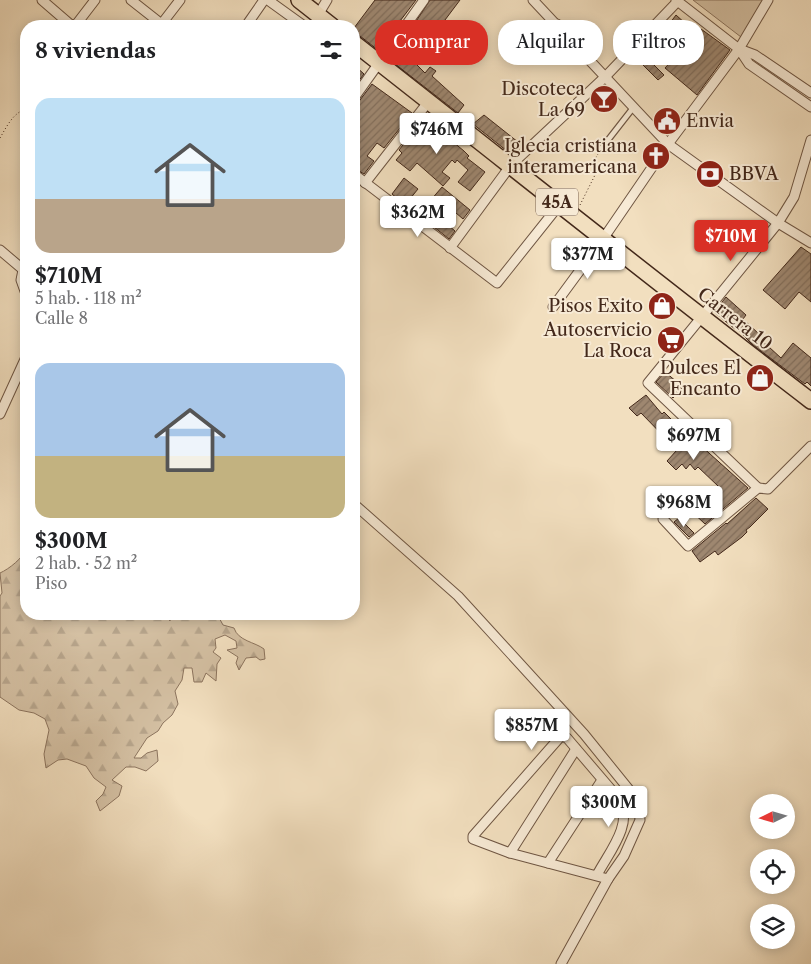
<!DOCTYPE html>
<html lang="es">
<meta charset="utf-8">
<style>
:root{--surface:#fff;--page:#f2f2f2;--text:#202124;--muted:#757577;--accent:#d93025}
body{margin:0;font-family:"Libre Caslon Text",serif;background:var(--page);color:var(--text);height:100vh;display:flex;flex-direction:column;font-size:19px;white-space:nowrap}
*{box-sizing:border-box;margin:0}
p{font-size:16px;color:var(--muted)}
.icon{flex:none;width:28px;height:28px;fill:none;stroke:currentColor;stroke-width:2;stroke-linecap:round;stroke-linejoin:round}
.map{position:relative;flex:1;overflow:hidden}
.details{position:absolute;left:20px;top:20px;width:340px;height:600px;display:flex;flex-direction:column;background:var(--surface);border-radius:20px;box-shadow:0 2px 12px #0003}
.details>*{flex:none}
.hud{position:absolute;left:375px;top:20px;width:360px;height:45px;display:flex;gap:10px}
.needle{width:32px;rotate:265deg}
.fabs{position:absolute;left:750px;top:794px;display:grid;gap:10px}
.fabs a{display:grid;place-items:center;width:45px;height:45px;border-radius:50%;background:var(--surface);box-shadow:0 2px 12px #0003;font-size:25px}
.price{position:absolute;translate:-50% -42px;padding:0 11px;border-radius:5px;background:#fff;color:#222;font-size:16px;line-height:32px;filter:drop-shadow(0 1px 2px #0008)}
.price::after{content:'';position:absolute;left:50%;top:30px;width:15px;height:11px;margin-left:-8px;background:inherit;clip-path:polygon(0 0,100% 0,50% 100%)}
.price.selected{background:var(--accent);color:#fff}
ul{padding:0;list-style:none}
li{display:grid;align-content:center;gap:10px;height:265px;padding:0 15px}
li span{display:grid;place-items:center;height:155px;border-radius:15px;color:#555}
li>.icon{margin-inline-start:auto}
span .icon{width:90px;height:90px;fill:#fffc;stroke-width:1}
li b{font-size:21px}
h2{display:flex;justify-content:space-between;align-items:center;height:60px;padding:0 15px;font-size:21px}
.pill{padding:0 18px;border-radius:20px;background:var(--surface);box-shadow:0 2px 12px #0003;font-size:18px;line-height:45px}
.pill.selected{background:var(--accent);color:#fff}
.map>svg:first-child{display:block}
.green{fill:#d4c0a3;stroke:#8c745e}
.forest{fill:url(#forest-firs);stroke:#8c745e}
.building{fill:url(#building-hatch);stroke:#43281a}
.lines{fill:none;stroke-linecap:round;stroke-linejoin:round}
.service-casing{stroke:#6f5643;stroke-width:7}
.minor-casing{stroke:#6f5643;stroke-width:11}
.trunk-casing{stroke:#43281a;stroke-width:18}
.path{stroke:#43281a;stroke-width:1;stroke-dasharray:1 2.5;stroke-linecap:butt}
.service{stroke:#f7ead5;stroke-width:4.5}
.minor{stroke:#f7ead5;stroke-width:9}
.trunk{stroke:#f2dfbf;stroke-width:15}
.labels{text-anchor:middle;stroke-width:4;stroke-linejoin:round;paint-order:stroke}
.shield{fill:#f7ead5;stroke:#796252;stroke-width:1}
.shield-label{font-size:16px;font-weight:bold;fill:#43281a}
.poi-label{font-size:18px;fill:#43281a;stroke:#f7ead5;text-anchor:end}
.street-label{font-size:18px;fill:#43281a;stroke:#f7ead5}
</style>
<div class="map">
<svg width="811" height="964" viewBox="0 0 811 964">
<defs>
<pattern id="forest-firs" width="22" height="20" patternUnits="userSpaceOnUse" patternTransform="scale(1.25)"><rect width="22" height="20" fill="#d4c0a3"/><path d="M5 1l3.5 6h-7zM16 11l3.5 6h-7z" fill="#b7a58c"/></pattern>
<pattern id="building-hatch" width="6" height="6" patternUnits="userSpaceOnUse" patternTransform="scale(1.25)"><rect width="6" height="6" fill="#9e8770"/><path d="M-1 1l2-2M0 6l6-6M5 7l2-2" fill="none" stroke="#826e5b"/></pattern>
</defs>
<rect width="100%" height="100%" fill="#f2dfbf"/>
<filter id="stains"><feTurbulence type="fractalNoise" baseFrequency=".004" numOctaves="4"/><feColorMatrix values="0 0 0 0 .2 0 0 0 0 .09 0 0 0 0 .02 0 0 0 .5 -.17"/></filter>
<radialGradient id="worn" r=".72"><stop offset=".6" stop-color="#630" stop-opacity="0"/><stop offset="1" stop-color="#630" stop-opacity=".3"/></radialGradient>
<path class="green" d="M 693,0 L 763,0 L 741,37 Z"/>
<path class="forest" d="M 26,549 L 26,614 L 165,614 L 170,621 L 171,614 L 217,614 L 223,625 L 234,628 C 238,641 255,642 264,649 L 265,659 L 260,660 L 256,657 L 246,658 L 239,670 L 236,663 L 238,657 L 227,650 L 237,648 L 236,641 L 225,635 L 215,639 L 216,648 L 213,652 L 221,658 L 217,664 L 216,681 L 206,673 L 202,682 L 194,682 L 192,668 L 184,668 L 182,680 L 175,691 L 178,704 L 172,715 L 163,723 L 158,731 L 147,738 L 134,758 L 141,758 L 147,753 L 157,750 L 158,761 L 146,771 L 135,767 L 126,767 L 112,780 L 122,786 L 119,796 L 100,811 L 96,801 L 103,794 L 106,787 L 94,778 L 86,766 L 67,759 L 58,760 L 46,768 L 44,754 L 49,730 L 45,719 L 34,713 L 19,710 L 0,697 L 0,596 L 2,593 L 0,573 C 9,569 23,558 26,549 Z"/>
<g class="building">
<path d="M 375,0 L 416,0 L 378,50 L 360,36 L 354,33 L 354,28 Z"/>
<path d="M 430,0 L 460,0 L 442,24 L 432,43 L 426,39 L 418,49 L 405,38 Z"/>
<path d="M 676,15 L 697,34 L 701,29 L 730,50 L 697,95 L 665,68 L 690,41 L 670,23 Z"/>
<path d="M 396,52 L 410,61 L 411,59 L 425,73 L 430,67 L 436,71 L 432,76 L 464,105 L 458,113 L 390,60 Z"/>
<path d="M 644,55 L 664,75 L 658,80 L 638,60 Z"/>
<path d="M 354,65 L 364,74 L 354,87 Z"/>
<path d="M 372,84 L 412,113 L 384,148 L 377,143 L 367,156 L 374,161 L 364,174 L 354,168 L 354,108 Z"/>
<path d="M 484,115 L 523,146 L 512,155 L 473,124 Z"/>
<path d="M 424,118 L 464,151 L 469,156 L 467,158 L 485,172 L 470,191 L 458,182 L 468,170 L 457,160 L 455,163 L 452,160 L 442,172 L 450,178 L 443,186 L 417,163 L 410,171 L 396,160 L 402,153 L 399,150 Z"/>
<path d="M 404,178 L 418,189 L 405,205 L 392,194 Z"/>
<path d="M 442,187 L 470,210 L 463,219 L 441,200 L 436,206 L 430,201 Z"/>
<path d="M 441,219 L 455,231 L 449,239 L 434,227 Z"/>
<path d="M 801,247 L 811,254 L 811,302 L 799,292 L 785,309 L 763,290 Z"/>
<path d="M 726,297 L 746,315 L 743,319 L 759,334 L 757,336 L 781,358 L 793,343 L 811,358 L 811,386 L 807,382 L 805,384 L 753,345 L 736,328 L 735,329 L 714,312 Z"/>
<path d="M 665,372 L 683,387 L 673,398 L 656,382 Z"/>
<path d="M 646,395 L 662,414 L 664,412 L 689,437 L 690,436 L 748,488 L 705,524 L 689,509 L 705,499 L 718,486 L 698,467 L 695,470 L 690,464 L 686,469 L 682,464 L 676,470 L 667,461 L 677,450 L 641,413 L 637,416 L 629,408 Z"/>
<path d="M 756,498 L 768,509 L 750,527 L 746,530 L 747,532 L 742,537 L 718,555 L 715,551 L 700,562 L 692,551 L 726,523 L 727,524 Z"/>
<path d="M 679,518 L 694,533 L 689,537 L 674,522 Z"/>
</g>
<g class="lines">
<defs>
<path id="service" d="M 601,149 L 633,108"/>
<g id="minor">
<path d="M 42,0 L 72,26"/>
<path d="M 131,0 L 164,26"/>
<path d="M 268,0 L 304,26"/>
<path d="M 533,0 L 668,144 L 778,223 L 811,243"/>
<path d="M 676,0 L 739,49 L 749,64 L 811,107"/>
<path d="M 318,15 L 327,0"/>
<path d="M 75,26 L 95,0"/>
<path d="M 160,26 L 180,0"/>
<path d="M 246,26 L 264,0"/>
<path d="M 535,46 L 557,24"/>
<path d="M 739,49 L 755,55 L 811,93"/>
<path d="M 354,98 L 424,0"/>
<path d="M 354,174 L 497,283 L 560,204"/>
<path d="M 365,183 L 429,101"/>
<path d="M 450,248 L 511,165 L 606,76 L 678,1"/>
<path d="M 0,250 L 26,272"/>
<path d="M 23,270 L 21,280 L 26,294"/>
<path d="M 553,307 L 603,239 L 668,144 L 739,49 L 768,0"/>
<path d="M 0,414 L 26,357"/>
<path d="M 758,488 L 648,383 L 778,223 L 794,197 L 811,140"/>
<path d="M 354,504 L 458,596 L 584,734 L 635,797 L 639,808 L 640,820 L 624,856 L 608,879 L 561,964"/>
<path d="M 663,519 L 688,546 L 758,488 L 768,489 L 811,446"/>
<path d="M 510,853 L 576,749"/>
<path d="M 548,863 L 602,780"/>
<path d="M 597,875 C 609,852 633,825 620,800 L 567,738 L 561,736 L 473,836 L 473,839 L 510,853 L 608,879"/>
</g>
<g id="trunk">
<path d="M 299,0 L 332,26"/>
<path d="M 354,43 C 506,162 657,283 811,401"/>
</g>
</defs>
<use href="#service" class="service-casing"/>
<use href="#minor" class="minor-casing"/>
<use href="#trunk" class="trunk-casing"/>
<g class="path">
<path d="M 0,138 C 7,126 13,113 26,109"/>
<path d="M 580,205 L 596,173 L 593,162 L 598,154"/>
</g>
<use href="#service" class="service"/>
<use href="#minor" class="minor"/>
<use href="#trunk" class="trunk"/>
</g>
<defs>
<symbol id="bar-disc" viewBox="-11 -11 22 22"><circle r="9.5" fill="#8f2418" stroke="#f7ead5"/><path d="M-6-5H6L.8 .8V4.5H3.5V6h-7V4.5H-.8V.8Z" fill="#fff"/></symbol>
<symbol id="civic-disc" viewBox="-11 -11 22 22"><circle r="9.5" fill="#8f2418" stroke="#f7ead5"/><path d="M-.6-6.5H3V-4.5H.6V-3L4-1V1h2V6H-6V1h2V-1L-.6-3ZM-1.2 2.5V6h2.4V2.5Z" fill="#fff"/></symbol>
<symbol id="church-disc" viewBox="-11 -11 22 22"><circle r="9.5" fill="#8f2418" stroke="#f7ead5"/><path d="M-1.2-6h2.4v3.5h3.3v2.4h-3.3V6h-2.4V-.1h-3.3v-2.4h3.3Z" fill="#fff"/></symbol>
<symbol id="bank-disc" viewBox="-11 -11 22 22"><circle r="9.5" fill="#8f2418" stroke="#f7ead5"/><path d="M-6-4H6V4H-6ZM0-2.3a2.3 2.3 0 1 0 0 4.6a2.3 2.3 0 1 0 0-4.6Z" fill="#fff"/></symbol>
<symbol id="shop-disc" viewBox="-11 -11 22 22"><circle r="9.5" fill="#8f2418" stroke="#f7ead5"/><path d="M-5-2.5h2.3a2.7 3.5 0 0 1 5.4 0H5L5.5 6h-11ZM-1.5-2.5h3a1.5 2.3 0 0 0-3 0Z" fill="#fff"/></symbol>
<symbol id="supermarket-disc" viewBox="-11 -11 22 22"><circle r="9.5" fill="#8f2418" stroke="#f7ead5"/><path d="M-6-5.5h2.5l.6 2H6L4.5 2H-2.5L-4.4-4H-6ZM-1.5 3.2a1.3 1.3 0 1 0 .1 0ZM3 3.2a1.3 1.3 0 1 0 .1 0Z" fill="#fff"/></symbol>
</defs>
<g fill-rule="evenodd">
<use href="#bar-disc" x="588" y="83" width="32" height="32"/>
<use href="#civic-disc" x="651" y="105" width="32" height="32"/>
<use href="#church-disc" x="640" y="140" width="32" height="32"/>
<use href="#bank-disc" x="694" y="158" width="32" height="32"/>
<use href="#shop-disc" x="646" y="290" width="32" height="32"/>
<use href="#supermarket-disc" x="655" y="324" width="32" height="32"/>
<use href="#shop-disc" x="744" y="362" width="32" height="32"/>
</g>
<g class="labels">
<rect class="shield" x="536" y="188.5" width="42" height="27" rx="4"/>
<g class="shield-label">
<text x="557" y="208">45A</text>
</g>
<g class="poi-label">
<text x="585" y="95">Discoteca<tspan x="585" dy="21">La 69</tspan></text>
<text x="686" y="127" text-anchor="start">Envia</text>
<text x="637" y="152">Iglecia cristiana<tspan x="637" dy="21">interamericana</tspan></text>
<text x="729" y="180" text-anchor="start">BBVA</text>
<text x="643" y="312">Pisos Exito</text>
<text x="652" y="336">Autoservicio<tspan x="652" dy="21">La Roca</tspan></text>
<text x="741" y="374">Dulces El<tspan x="741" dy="21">Encanto</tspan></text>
</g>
<g class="street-label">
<text transform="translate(735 319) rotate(38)" y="6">Carrera 10</text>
</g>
</g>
<rect width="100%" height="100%" filter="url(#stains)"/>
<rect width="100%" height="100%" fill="url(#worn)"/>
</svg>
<div class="fabs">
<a><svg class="needle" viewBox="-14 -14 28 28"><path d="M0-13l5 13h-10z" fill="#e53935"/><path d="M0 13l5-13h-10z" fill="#757577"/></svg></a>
<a><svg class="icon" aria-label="locate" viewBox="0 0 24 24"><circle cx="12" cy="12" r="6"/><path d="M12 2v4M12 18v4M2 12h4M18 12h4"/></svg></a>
<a><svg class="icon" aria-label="layers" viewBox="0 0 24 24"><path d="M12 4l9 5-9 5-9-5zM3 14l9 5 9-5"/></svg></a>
</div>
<b class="price" style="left:437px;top:155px">$746M</b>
<b class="price" style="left:418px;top:238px">$362M</b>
<b class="price selected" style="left:731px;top:262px">$710M</b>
<b class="price" style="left:588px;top:280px">$377M</b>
<b class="price" style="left:694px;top:461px">$697M</b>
<b class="price" style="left:684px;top:528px">$968M</b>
<b class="price" style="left:532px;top:751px">$857M</b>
<b class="price" style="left:609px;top:828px">$300M</b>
<div class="hud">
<a class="pill selected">Comprar</a>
<a class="pill">Alquilar</a>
<a class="pill">Filtros</a>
</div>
<section class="details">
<h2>8 viviendas<svg class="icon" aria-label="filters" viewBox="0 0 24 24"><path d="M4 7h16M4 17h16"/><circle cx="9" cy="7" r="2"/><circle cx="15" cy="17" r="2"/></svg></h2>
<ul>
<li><span style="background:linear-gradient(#bfe0f5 65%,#b9a48a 0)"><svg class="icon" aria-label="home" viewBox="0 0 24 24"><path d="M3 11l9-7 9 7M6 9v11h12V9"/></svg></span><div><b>$710M</b><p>5 hab. · 118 m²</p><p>Calle 8</p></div></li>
<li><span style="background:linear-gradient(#a9c7e8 60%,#c2b280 0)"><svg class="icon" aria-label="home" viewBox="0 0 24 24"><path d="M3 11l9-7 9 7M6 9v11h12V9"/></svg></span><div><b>$300M</b><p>2 hab. · 52 m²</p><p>Piso</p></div></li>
</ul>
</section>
</div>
